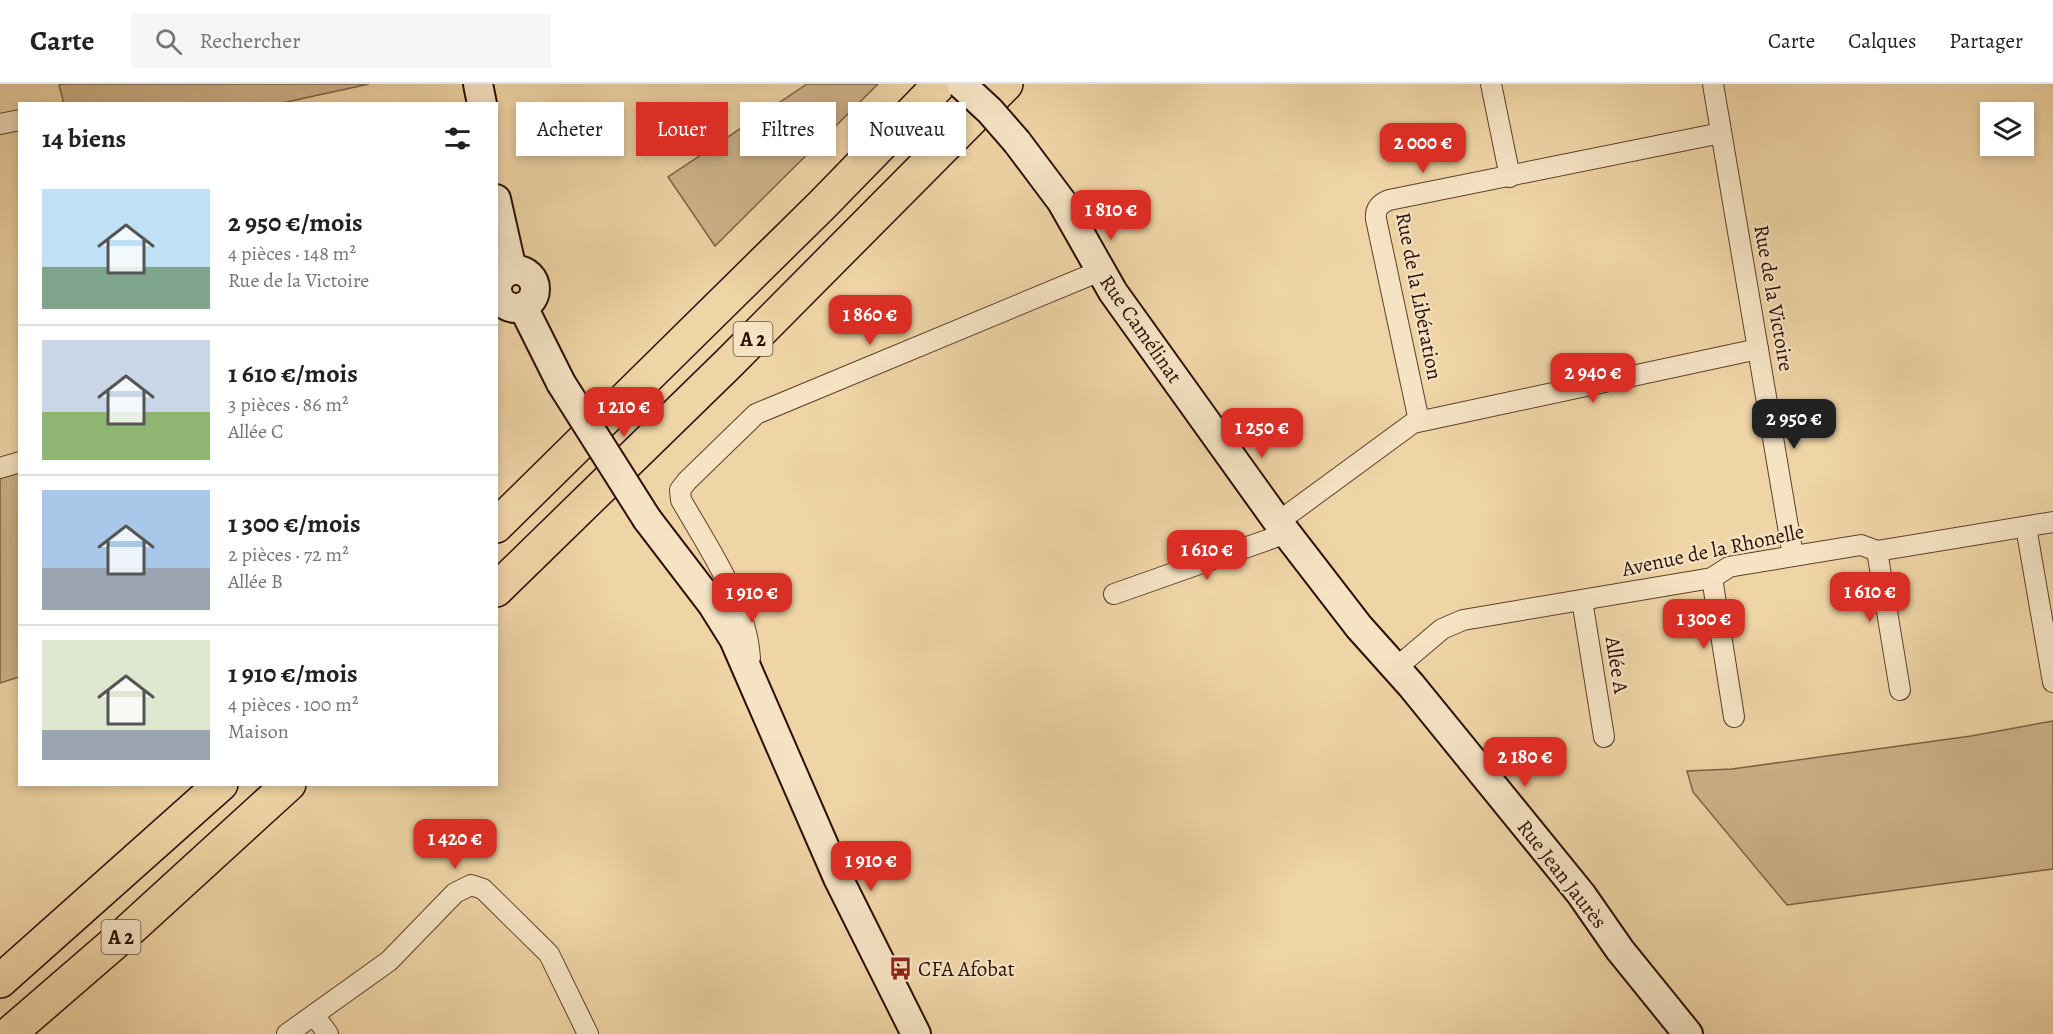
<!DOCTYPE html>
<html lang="fr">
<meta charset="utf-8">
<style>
:root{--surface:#fff;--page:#f6f6f6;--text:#202124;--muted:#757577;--line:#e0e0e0;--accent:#d93025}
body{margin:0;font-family:Alegreya,serif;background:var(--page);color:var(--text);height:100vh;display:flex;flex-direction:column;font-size:22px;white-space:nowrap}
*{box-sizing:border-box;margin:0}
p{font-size:20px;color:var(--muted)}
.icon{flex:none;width:33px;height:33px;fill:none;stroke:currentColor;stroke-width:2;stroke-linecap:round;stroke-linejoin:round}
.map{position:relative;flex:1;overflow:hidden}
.drawer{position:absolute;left:18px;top:18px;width:480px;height:684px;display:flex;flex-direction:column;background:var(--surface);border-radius:0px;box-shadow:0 3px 9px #0003}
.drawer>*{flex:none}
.hud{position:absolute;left:516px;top:18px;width:570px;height:54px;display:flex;gap:12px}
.controls{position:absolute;left:1980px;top:18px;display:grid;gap:12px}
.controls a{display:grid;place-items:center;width:54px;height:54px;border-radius:0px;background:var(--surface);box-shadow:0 3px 9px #0003;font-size:30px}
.price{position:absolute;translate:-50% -51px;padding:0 14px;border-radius:12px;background:var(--accent);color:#fff;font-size:20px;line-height:39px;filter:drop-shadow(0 2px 3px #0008)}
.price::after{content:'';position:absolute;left:50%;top:36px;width:18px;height:14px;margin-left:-9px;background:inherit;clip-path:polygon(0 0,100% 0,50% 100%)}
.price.on{background:#222;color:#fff}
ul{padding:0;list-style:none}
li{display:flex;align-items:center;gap:18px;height:150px;padding:0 24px}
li+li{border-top:2px solid var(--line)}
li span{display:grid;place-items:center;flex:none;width:168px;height:120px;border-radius:0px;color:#555}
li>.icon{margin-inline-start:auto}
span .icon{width:72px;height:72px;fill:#fffc;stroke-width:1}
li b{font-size:26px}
h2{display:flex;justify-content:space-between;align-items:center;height:72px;padding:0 24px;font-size:26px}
.pill{padding:0 21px;border-radius:0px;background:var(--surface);box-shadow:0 3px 9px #0003;font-size:21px;line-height:54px}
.pill.on{background:var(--accent);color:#fff}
header{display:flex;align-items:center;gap:36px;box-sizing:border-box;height:84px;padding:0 30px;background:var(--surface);border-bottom:2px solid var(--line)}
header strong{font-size:28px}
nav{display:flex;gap:33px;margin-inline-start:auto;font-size:21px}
.search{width:420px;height:54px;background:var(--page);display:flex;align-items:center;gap:15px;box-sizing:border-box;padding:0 21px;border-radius:0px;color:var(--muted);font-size:22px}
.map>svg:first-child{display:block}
.green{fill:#ceb289;stroke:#7d6046;stroke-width:1.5}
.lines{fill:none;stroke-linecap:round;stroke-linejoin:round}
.street-casing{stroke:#5d402c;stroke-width:22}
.secondary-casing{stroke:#2c0e03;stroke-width:32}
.highway-casing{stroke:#2c0e03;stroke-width:36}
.street{stroke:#f5e3c4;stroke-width:20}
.secondary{stroke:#f5e3c4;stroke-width:28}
.highway{stroke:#efd4a5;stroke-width:33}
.secondary-bridge-casing{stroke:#2c0e03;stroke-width:32;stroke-linecap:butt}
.secondary-bridge{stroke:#f5e3c4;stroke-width:28}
.labels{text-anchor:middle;stroke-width:4.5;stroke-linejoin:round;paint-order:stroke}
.shield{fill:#f5e3c4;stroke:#684e3d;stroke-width:1.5}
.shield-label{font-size:20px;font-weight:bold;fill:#2c0e03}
.street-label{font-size:21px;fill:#2c0e03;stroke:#f5e3c4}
.poi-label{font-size:21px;fill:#2c0e03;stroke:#f5e3c4;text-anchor:start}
</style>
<header>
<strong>Carte</strong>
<div class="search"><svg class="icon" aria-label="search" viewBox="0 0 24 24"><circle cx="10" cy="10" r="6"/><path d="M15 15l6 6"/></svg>Rechercher</div>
<nav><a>Carte</a><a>Calques</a><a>Partager</a></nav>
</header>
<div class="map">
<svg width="2053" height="950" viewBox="0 0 2053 950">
<rect width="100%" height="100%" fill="#efd4a5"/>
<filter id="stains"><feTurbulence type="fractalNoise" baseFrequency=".00333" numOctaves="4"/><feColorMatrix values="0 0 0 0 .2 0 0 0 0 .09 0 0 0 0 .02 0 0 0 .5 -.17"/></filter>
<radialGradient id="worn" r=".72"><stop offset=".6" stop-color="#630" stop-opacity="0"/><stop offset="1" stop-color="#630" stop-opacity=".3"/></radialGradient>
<g class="green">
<path d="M 63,0 L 369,0 L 282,19 L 64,20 L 59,1 Z"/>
<path d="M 807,0 L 878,0 L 715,162 L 668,93 Z"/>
<path d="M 19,385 L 19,593 L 0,599 L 0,391 Z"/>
<path d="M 2053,637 L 2053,785 L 1787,821 L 1693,708 L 1687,687 L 1732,685 L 1971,652 Z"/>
</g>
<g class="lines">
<defs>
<g id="street">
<path d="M 1491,0 L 1510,93"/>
<path d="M 1713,0 L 1793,472"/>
<path d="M 0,40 L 20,36"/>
<path d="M 496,204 L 497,204"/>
<path d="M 1419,337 L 1376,135 C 1375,125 1379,120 1389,116 L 1721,49"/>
<path d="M 0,384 L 20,378"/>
<path d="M 1278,438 L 1413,339 L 1758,265"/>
<path d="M 2026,443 L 2053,598"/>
<path d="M 1877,467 L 1900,606"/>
<path d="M 1712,494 L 1734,633"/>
<path d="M 1114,510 L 1287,449"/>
<path d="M 1582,516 L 1604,653"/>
<path d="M 750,574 C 746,517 709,465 681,416 L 680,406 L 687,397 L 756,330 L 1100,187"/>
<path d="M 1396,584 L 1442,545 L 1463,536 L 1712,494 L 1729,483 L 1734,482 L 1861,461 L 1877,467 L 2053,438"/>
<path d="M 314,931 L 328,950"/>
<path d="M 287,950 L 389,877 L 455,809 L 471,801 L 483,805 L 549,870 L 588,950"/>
</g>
<g id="secondary">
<path d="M 478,0 L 482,20"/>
<path d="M 1017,58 L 1062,118 L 1113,208 L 1278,438 L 1359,543 L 1411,601 L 1581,810 L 1620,866 L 1688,950"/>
<path d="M 496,115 L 512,186"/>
<circle cx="516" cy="205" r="19"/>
<path d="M 523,223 L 561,299"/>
<path d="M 647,435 L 712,520 L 734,555 L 838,794 L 916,950"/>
</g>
<g id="highway">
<path d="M 496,442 L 823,120 L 940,0"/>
<path d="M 496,506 L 729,279 L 1006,0"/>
<path d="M 0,897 L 221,700"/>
<path d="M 9,950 L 127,848 L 289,700"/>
</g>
</defs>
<use href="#street" class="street-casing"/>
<use href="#secondary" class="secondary-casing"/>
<use href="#highway" class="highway-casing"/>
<use href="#street" class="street"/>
<use href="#secondary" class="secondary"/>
<use href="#highway" class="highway"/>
<defs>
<g id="secondary-bridge">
<path d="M 961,0 L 990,27 L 1017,58"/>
<path d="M 561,299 L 647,435"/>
</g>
</defs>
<use href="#secondary-bridge" class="secondary-bridge-casing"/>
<use href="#secondary-bridge" class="secondary-bridge"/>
</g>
<defs>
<symbol id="bus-bare" viewBox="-9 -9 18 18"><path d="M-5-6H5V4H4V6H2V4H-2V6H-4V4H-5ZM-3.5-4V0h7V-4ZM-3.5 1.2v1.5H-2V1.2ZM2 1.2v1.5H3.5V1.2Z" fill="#8f2418" stroke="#f5e3c4" stroke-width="2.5" paint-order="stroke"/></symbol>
</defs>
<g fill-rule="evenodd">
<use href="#bus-bare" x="884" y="868" width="33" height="33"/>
</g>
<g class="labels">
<g class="shield">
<rect x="733.5" y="238" width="39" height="34" rx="4.5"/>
<rect x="101.5" y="836" width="39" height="34" rx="4.5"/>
</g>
<g class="shield-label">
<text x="753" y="262">A 2</text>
<text x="121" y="860">A 2</text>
</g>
<g class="street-label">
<text transform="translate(1419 212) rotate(79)" y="7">Rue de la Libération</text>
<text transform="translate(1774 214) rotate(80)" y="7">Rue de la Victoire</text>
<text transform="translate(1141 245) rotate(55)" y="7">Rue Camélinat</text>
<text transform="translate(1713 466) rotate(-12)" y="7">Avenue de la Rhonelle</text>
<text transform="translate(1617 581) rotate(81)" y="7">Allée A</text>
<text transform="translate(1562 790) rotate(52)" y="7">Rue Jean Jaurès</text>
</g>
<g class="poi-label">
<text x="918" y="892">CFA Afobat</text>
</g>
</g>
<rect width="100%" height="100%" filter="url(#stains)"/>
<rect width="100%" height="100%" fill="url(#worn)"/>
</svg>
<div class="controls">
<a><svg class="icon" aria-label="layers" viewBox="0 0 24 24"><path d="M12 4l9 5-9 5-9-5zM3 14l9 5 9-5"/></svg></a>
</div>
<b class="price" style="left:1423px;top:90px">2 000 €</b>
<b class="price" style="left:1111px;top:157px">1 810 €</b>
<b class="price" style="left:870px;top:262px">1 860 €</b>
<b class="price" style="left:1593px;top:320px">2 940 €</b>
<b class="price" style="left:624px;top:354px">1 210 €</b>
<b class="price on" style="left:1794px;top:366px">2 950 €</b>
<b class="price" style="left:1262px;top:375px">1 250 €</b>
<b class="price" style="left:1207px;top:497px">1 610 €</b>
<b class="price" style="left:1870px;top:539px">1 610 €</b>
<b class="price" style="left:752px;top:540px">1 910 €</b>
<b class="price" style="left:1704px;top:566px">1 300 €</b>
<b class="price" style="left:1525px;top:704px">2 180 €</b>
<b class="price" style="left:455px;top:786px">1 420 €</b>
<b class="price" style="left:871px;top:808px">1 910 €</b>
<div class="hud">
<a class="pill">Acheter</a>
<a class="pill on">Louer</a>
<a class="pill">Filtres</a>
<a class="pill">Nouveau</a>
</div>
<section class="drawer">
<h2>14 biens<svg class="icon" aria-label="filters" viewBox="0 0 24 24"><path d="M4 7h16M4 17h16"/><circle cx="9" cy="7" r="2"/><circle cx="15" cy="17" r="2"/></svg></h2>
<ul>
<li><span style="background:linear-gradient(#bfe0f5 65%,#7fa58c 0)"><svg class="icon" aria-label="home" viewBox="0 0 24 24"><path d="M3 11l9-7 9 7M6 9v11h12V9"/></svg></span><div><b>2 950 €/mois</b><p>4 pièces · 148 m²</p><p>Rue de la Victoire</p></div></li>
<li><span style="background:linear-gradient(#c9d6e8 60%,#8fb573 0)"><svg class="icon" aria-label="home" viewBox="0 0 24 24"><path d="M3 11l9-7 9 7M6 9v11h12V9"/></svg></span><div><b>1 610 €/mois</b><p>3 pièces · 86 m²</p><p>Allée C</p></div></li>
<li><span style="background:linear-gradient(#a9c7e8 65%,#9aa5b1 0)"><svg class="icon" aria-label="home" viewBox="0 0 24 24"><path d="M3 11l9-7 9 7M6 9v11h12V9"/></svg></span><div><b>1 300 €/mois</b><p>2 pièces · 72 m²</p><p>Allée B</p></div></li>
<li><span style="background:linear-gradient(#dfe7d0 75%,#9aa5b1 0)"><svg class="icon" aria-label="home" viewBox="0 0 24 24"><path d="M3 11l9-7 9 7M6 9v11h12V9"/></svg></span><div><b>1 910 €/mois</b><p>4 pièces · 100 m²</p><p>Maison</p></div></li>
</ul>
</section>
</div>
